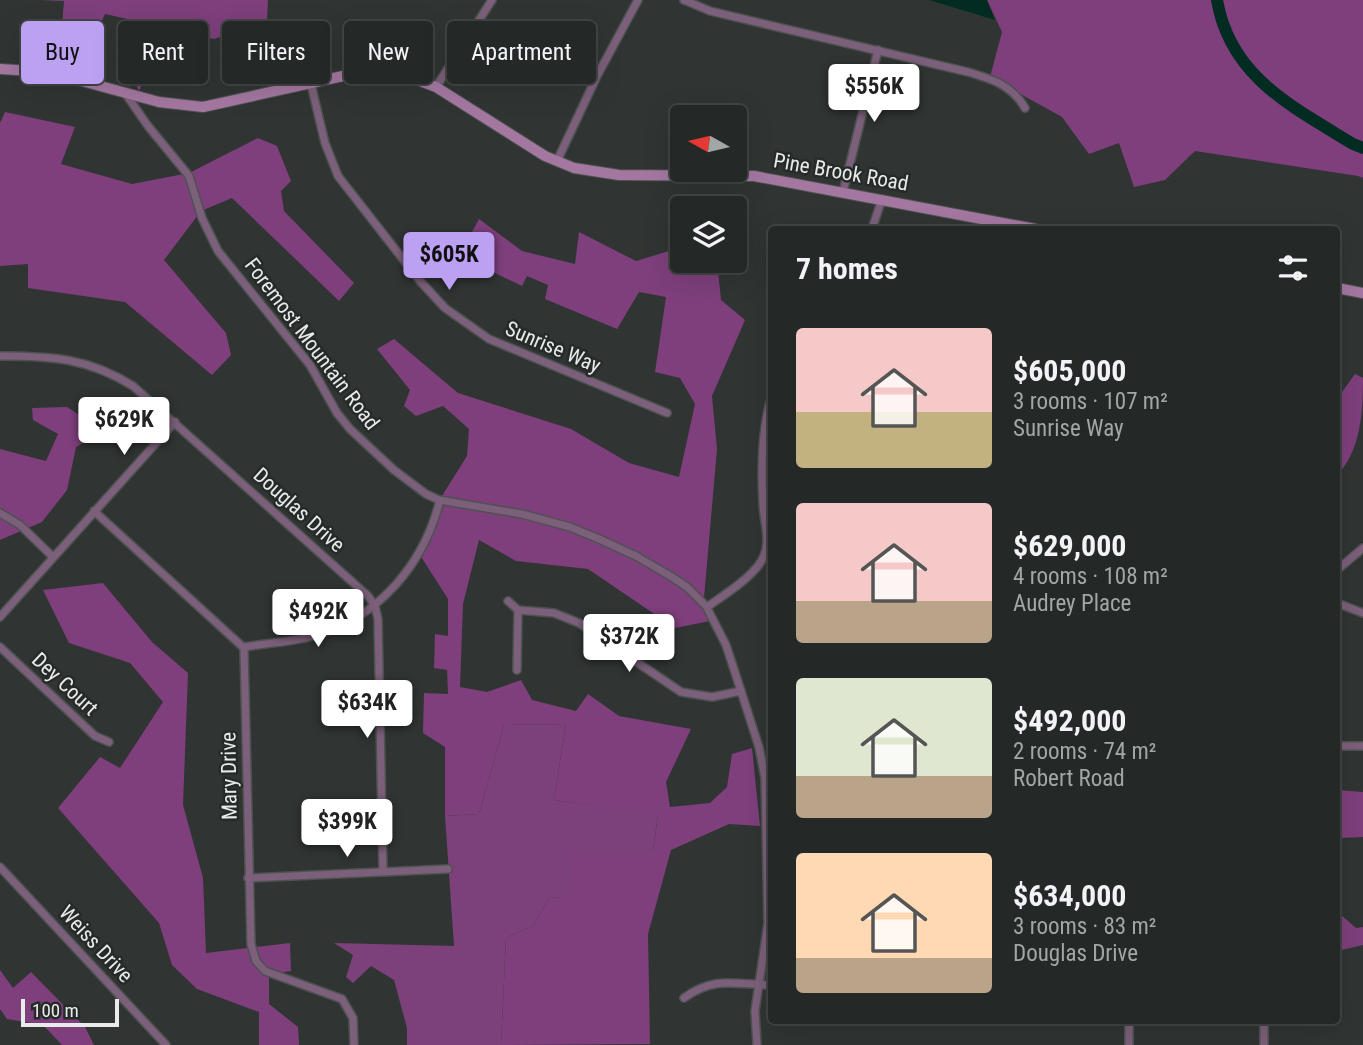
<!DOCTYPE html>
<meta charset="utf-8">
<style>
:root{--surface:#242826;--page:#303432;--text:#f1f3f6;--muted:#a3a6a7;--line:#414443;--accent:#bca0f2}
body{margin:0;font-family:"Roboto Condensed",sans-serif;background:var(--page);color:var(--text);height:100vh;display:flex;flex-direction:column;font-size:26px;white-space:nowrap}
*{box-sizing:border-box;margin:0}
p{font-size:23px;color:var(--muted)}
.icon{flex:none;width:38px;height:38px;fill:none;stroke:currentColor;stroke-width:2;stroke-linecap:round;stroke-linejoin:round}
.map{position:relative;flex:1;overflow:hidden}
.sheet{position:absolute;left:768px;top:226px;width:572px;height:798px;display:flex;flex-direction:column;background:var(--surface);border-radius:7px;box-shadow:0 7px 28px #0002,0 0 0 2px var(--line)}
.sheet>*{flex:none}
.guide{position:absolute;left:21px;top:21px;width:642px;height:63px;display:flex;gap:14px}
.needle{width:46px;rotate:278deg}
.fabs{position:absolute;left:670px;top:105px;display:grid;gap:14px}
.fabs a{display:grid;place-items:center;width:77px;height:77px;border-radius:7px;background:var(--surface);box-shadow:0 7px 28px #0002,0 0 0 2px var(--line);font-size:35px}
.scale{position:absolute;left:21px;bottom:18px;width:98px;box-sizing:border-box;padding-left:7px;border:4px solid #e8ebea;border-top:0;font-size:19px;line-height:24px;white-space:nowrap;color:#e8ebea;-webkit-text-stroke:5px #262b29;paint-order:stroke}
.price{position:absolute;translate:-50% -60px;padding:0 16px;border-radius:7px;background:#fff;color:#222;font-size:23px;line-height:46px;filter:drop-shadow(0 2px 4px #0008)}
.price::after{content:'';position:absolute;left:50%;top:42px;width:21px;height:16px;margin-left:-10px;background:inherit;clip-path:polygon(0 0,100% 0,50% 100%)}
.price.selected{background:var(--accent);color:#111}
ul{padding:0;list-style:none}
li{display:flex;align-items:center;gap:21px;height:175px;padding:0 28px}
li span{display:grid;place-items:center;flex:none;width:196px;height:140px;border-radius:7px;color:#555}
li>.icon{margin-inline-start:auto}
span .icon{width:84px;height:84px;fill:#fffc;stroke-width:1}
li b{font-size:30px}
h2{display:flex;justify-content:space-between;align-items:center;height:84px;padding:0 28px;font-size:30px}
.pill{padding:0 24px;border-radius:7px;background:var(--surface);box-shadow:0 7px 28px #0002,0 0 0 2px var(--line);font-size:24px;line-height:63px}
.pill.selected{background:var(--accent);color:#111}
.map>svg:first-child{display:block}
.green{fill:#7c407a}
.forest{fill:#7e3f7c}
.water{fill:#022b22}
.lines{fill:none;stroke-linecap:round;stroke-linejoin:round}
.river{stroke:#022b22;stroke-width:12}
.street-casing{stroke:#4d5250;stroke-width:10}
.secondary-casing{stroke:#4d5250;stroke-width:12}
.street{stroke:#7c5f7a;stroke-width:7}
.secondary{stroke:#a477a1;stroke-width:10}
.labels{text-anchor:middle;stroke-width:5;stroke-linejoin:round;paint-order:stroke}
.street-label{font-size:21px;fill:#e8ebea;stroke:#262b29}
</style>
<div class="map">
<svg width="1363" height="1045" viewBox="0 0 1363 1045">
<rect width="100%" height="100%" fill="#303533"/>
<path class="green" d="M 566,724 L 554,800 L 658,814 L 653,851 L 575,897 L 549,898 L 533,926 L 506,938 L 501,1045 L 407,1045 L 407,1028 L 394,980 L 371,966 L 353,983 L 346,977 L 353,955 L 334,943 L 454,946 L 445,816 L 479,814 L 504,725 Z"/>
<g class="forest">
<path d="M 40,0 L 268,0 L 267,21 L 214,39 L 166,29 L 139,91 L 129,70 L 141,22 L 105,14 L 85,58 L 69,61 L 60,49 L 64,1 Z"/>
<path d="M 987,0 L 1363,0 L 1363,178 L 1358,176 L 1195,151 L 1165,180 L 1134,187 L 1119,143 L 1089,154 L 1062,117 L 990,77 L 1002,32 Z"/>
<path d="M 5,112 L 75,127 L 61,164 L 132,184 L 189,173 L 258,138 L 277,146 L 291,181 L 281,191 L 284,211 L 354,283 L 339,301 L 232,198 L 201,211 L 164,260 L 226,333 L 231,355 L 212,375 L 125,302 L 28,288 L 28,264 L 0,266 L 0,123 Z"/>
<path d="M 479,219 L 522,251 L 575,264 L 579,232 L 636,261 L 682,247 L 682,261 L 717,261 L 721,300 L 745,320 L 712,396 L 717,449 L 704,598 L 715,620 L 675,628 L 588,569 L 516,561 L 479,540 L 463,604 L 460,687 L 487,692 L 521,680 L 532,700 L 576,711 L 588,694 L 619,716 L 691,729 L 666,782 L 670,807 L 710,803 L 727,787 L 732,754 L 752,748 L 760,826 L 729,824 L 671,850 L 648,934 L 650,1044 L 501,1045 L 506,938 L 533,926 L 549,898 L 575,896 L 567,853 L 653,851 L 658,815 L 554,800 L 566,724 L 504,725 L 479,814 L 445,816 L 445,747 L 423,733 L 424,693 L 448,694 L 447,670 L 434,668 L 435,634 L 448,636 L 448,599 L 418,552 L 440,499 L 467,456 L 469,429 L 443,406 L 416,416 L 404,406 L 410,390 L 377,349 L 394,339 L 458,393 L 571,429 L 629,463 L 679,477 L 695,404 L 680,378 L 655,372 L 666,297 L 639,292 L 617,329 L 545,299 L 548,285 L 527,276 L 522,286 L 459,256 Z"/>
<path d="M 1355,374 L 1363,378 C 1363,410 1361,451 1337,475 L 1337,399 Z"/>
<path d="M 67,407 L 104,431 L 76,447 L 67,490 L 42,522 L 0,540 L 0,449 L 46,461 L 58,434 L 33,420 L 32,408 Z"/>
<path d="M 103,583 L 152,642 L 188,673 L 183,805 L 203,878 L 206,953 L 290,943 L 291,971 L 269,974 L 269,1004 L 298,1027 L 299,1045 L 259,1045 L 259,1012 L 197,989 L 172,965 L 159,923 L 58,808 L 100,757 L 120,768 L 163,702 L 130,663 L 69,643 L 43,590 Z"/>
<path d="M 1337,790 L 1363,792 L 1363,837 L 1340,838 L 1341,915 L 1356,928 L 1363,927 L 1363,945 L 1337,951 Z"/>
<path d="M 0,970 L 13,988 L 31,972 L 85,1027 L 94,1045 L 62,1045 L 43,1025 L 7,1019 L 0,1009 Z"/>
</g>
<path class="water" d="M 929,0 L 987,0 L 995,20 Z"/>
<g class="lines">
<path class="river" d="M 1217,0 C 1230,77 1293,107 1353,144 L 1363,148"/>
<defs>
<g id="street">
<path d="M 684,0 L 710,11 L 968,72 C 992,79 1012,85 1025,108"/>
<path d="M 311,84 L 325,143 L 338,176 L 420,281 L 445,308 L 489,339 L 667,413"/>
<path d="M 436,87 L 492,0"/>
<path d="M 125,93 L 148,126 L 189,176 L 202,218 L 218,251 L 310,365 L 337,413 L 350,429 L 394,470 L 426,494 L 439,500 L 522,514 L 570,527 L 599,539 L 636,556 L 672,577 L 687,587 L 706,606 L 726,645 L 741,691 L 759,747 L 765,778 L 768,923 L 755,1011 L 757,1045"/>
<path d="M 557,161 L 597,76 L 638,0"/>
<path d="M 843,192 L 878,50"/>
<path d="M 872,229 L 882,199"/>
<path d="M 0,356 C 52,356 88,358 133,386 L 368,596 L 375,606 L 378,619 L 383,871"/>
<path d="M 94,511 L 244,648 L 251,944 L 256,961 L 265,971 L 342,999 L 353,1018 L 354,1045"/>
<path d="M 0,513 L 20,525 L 53,557"/>
<path d="M 1337,570 L 1363,548"/>
<path d="M 508,601 L 518,610 L 554,613 L 579,623 L 681,692 L 712,697 L 741,691"/>
<path d="M 1337,603 L 1363,613"/>
<path d="M 707,607 C 724,595 745,582 758,566 C 774,545 764,527 763,504 C 761,469 761,429 772,396"/>
<path d="M 0,617 L 175,422"/>
<path d="M 0,647 L 95,736 L 109,742"/>
<path d="M 244,647 C 267,643 291,642 313,636 C 379,618 424,564 440,500"/>
<path d="M 517,670 L 518,610"/>
<path d="M 1337,746 L 1363,746"/>
<path d="M 0,867 L 166,1045"/>
<path d="M 248,878 L 448,869"/>
<path d="M 684,998 C 715,975 737,985 772,985"/>
<path d="M 1129,1020 L 1129,1045"/>
<path d="M 1264,1045 L 1264,1020"/>
</g>
<g id="secondary">
<path d="M 0,69 L 49,72 L 159,102 L 203,107 L 343,76 L 379,71 L 397,72 L 436,87 L 545,156 L 574,168 L 619,175 L 754,176 L 1035,229"/>
<path d="M 1337,288 L 1363,293"/>
</g>
</defs>
<use href="#street" class="street-casing"/>
<use href="#secondary" class="secondary-casing"/>
<use href="#street" class="street"/>
<use href="#secondary" class="secondary"/>
</g>
<g class="labels">
<g class="street-label">
<text transform="translate(841 172) rotate(10)" y="7">Pine Brook Road</text>
<text transform="translate(312 344) rotate(53)" y="7">Foremost Mountain Road</text>
<text transform="translate(553 347) rotate(23)" y="7">Sunrise Way</text>
<text transform="translate(299 510) rotate(42)" y="7">Douglas Drive</text>
<text transform="translate(65 684) rotate(43)" y="7">Dey Court</text>
<text transform="translate(229 776) rotate(-91)" y="7">Mary Drive</text>
<text transform="translate(96 944) rotate(47)" y="7">Weiss Drive</text>
</g>
</g>
</svg>
<div class="fabs">
<a><svg class="needle" viewBox="-14 -14 28 28"><path d="M0-13l5 13h-10z" fill="#e53935"/><path d="M0 13l5-13h-10z" fill="#a3a6a7"/></svg></a>
<a><svg class="icon" aria-label="layers" viewBox="0 0 24 24"><path d="M12 4l9 5-9 5-9-5zM3 14l9 5 9-5"/></svg></a>
</div>
<div class="scale">100 m</div>
<b class="price" style="left:874px;top:124px">$556K</b>
<b class="price selected" style="left:449px;top:292px">$605K</b>
<b class="price" style="left:124px;top:457px">$629K</b>
<b class="price" style="left:318px;top:649px">$492K</b>
<b class="price" style="left:629px;top:674px">$372K</b>
<b class="price" style="left:367px;top:740px">$634K</b>
<b class="price" style="left:347px;top:859px">$399K</b>
<div class="guide">
<a class="pill selected">Buy</a>
<a class="pill">Rent</a>
<a class="pill">Filters</a>
<a class="pill">New</a>
<a class="pill">Apartment</a>
</div>
<section class="sheet">
<h2>7 homes<svg class="icon" aria-label="filters" viewBox="0 0 24 24"><path d="M4 7h16M4 17h16"/><circle cx="9" cy="7" r="2"/><circle cx="15" cy="17" r="2"/></svg></h2>
<ul>
<li><span style="background:linear-gradient(#f6c9c9 60%,#c2b280 0)"><svg class="icon" aria-label="home" viewBox="0 0 24 24"><path d="M3 11l9-7 9 7M6 9v11h12V9"/></svg></span><div><b>$605,000</b><p>3 rooms · 107 m²</p><p>Sunrise Way</p></div></li>
<li><span style="background:linear-gradient(#f6c9c9 70%,#b9a48a 0)"><svg class="icon" aria-label="home" viewBox="0 0 24 24"><path d="M3 11l9-7 9 7M6 9v11h12V9"/></svg></span><div><b>$629,000</b><p>4 rooms · 108 m²</p><p>Audrey Place</p></div></li>
<li><span style="background:linear-gradient(#dfe7d0 70%,#b9a48a 0)"><svg class="icon" aria-label="home" viewBox="0 0 24 24"><path d="M3 11l9-7 9 7M6 9v11h12V9"/></svg></span><div><b>$492,000</b><p>2 rooms · 74 m²</p><p>Robert Road</p></div></li>
<li><span style="background:linear-gradient(#ffd9b3 75%,#b9a48a 0)"><svg class="icon" aria-label="home" viewBox="0 0 24 24"><path d="M3 11l9-7 9 7M6 9v11h12V9"/></svg></span><div><b>$634,000</b><p>3 rooms · 83 m²</p><p>Douglas Drive</p></div></li>
</ul>
</section>
</div>
